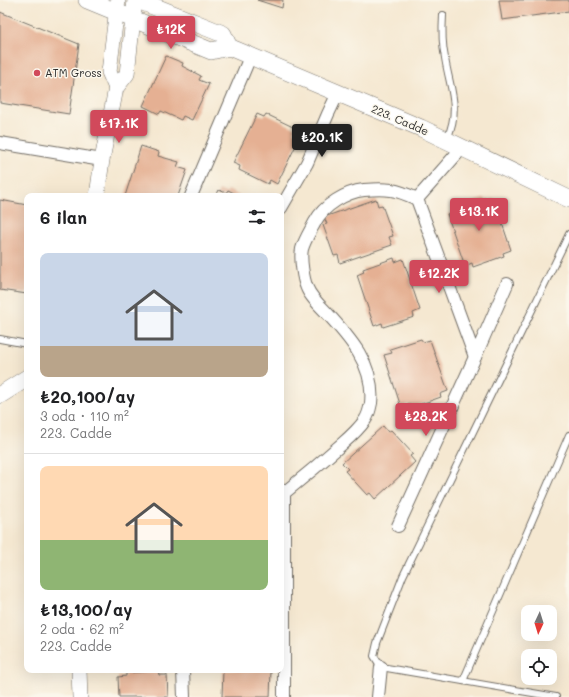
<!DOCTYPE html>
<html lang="tr">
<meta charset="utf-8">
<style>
:root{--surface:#fff;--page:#f2f2f2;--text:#202124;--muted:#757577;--line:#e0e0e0;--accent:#d1495b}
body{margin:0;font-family:Mali,sans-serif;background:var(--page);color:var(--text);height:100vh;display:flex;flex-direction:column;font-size:15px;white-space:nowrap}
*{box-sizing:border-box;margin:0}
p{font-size:13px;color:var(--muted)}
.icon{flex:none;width:22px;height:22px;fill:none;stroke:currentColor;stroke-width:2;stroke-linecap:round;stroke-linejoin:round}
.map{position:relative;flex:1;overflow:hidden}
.details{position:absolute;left:24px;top:193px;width:260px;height:480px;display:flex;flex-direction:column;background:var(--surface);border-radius:8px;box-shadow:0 4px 16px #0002}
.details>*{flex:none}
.needle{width:26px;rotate:184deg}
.fabs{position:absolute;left:521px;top:605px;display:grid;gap:8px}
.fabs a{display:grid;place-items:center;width:36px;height:36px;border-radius:8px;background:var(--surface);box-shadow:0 4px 16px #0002;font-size:20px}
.price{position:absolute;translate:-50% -34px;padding:0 9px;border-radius:4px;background:var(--accent);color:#fff;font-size:13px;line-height:26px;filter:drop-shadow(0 1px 2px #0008)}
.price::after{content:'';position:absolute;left:50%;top:24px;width:12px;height:9px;margin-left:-6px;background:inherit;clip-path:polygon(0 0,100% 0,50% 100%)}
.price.selected{background:#222;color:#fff}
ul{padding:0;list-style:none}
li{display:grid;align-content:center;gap:8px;height:212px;padding:0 16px}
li+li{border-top:1px solid var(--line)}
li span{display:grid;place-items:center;height:124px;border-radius:8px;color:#555}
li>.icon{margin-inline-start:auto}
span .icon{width:72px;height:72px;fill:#fffc;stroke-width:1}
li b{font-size:17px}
h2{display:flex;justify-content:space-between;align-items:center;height:48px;padding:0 16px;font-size:17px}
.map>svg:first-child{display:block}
.building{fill:#e5b093}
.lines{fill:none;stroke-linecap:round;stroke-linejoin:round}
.service-casing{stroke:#726d65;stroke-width:8}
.minor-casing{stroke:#726d65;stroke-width:14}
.tertiary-casing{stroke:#726d65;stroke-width:16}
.secondary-casing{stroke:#726d65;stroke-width:18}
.service{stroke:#fff;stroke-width:6}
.minor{stroke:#fff;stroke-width:12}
.tertiary{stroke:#fff;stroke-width:15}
.secondary{stroke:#fff;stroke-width:17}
.poi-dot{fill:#d1495b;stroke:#fbf7ec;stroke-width:1.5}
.labels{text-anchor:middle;stroke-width:3;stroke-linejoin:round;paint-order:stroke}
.poi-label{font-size:11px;fill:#2b2b2b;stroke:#fbf7ec;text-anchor:start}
.street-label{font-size:11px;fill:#2b2b2b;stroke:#fbf7ec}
</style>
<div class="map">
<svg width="569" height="697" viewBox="0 0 569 697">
<rect width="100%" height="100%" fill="#fbf7ec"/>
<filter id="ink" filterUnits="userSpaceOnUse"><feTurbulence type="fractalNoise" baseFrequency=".025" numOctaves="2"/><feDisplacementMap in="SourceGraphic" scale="8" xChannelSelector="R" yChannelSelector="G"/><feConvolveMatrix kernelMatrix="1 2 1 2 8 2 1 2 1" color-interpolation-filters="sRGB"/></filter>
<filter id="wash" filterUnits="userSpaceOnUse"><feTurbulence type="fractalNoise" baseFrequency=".012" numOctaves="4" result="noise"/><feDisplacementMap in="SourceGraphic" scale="16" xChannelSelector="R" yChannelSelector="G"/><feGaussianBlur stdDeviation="0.9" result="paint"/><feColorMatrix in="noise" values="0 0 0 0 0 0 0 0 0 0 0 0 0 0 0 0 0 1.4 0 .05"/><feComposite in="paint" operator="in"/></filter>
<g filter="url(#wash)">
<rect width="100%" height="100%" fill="#f5e8d1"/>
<g id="blocks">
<g class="building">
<path d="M 257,0 L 283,0 L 282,8 Z"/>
<path d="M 499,0 L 569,0 L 569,11 L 502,20 Z"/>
<path d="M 0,12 L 79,44 L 69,114 L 0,103 Z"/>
<path d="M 166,56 L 183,63 L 182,66 L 201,76 L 199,80 L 209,84 L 192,120 L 183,116 L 181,120 L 161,111 L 159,114 L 143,106 Z"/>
<path d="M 257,114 L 264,117 L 266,114 L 295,128 L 293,132 L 301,135 L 277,184 L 270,180 L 268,184 L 239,170 L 240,166 L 233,163 Z"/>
<path d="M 141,146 L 159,152 L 158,156 L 179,162 L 177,167 L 187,170 L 178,196 L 125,196 Z"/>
<path d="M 219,190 L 226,193 L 228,190 L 240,196 L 216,196 Z"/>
<path d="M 485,198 L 486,201 L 494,199 L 511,250 L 503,253 L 504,256 L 473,267 L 472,263 L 465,266 L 447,214 L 455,212 L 454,208 Z"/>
<path d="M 376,199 L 378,206 L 382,205 L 393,236 L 389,237 L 392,245 L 340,263 L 338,255 L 334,256 L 323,225 L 327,224 L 324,217 Z"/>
<path d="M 0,200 L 27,205 L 27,294 L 0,290 Z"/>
<path d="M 394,258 L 395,262 L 403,259 L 420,310 L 413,313 L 414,317 L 383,327 L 382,323 L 374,326 L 357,275 L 364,272 L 363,269 Z"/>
<path d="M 421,339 L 423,342 L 430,340 L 448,391 L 440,394 L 441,397 L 410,408 L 409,404 L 401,407 L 384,355 L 392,353 L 390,349 Z"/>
<path d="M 383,426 L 388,432 L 391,430 L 413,454 L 410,456 L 415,462 L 375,499 L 370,493 L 367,495 L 345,471 L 348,469 L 342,463 Z"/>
<path d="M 223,670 L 271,670 L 270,697 L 222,697 Z"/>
<path d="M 158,671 L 159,675 L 167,675 L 168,697 L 119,697 L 118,677 L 126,676 L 126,673 Z"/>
</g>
</g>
</g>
<g filter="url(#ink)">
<use href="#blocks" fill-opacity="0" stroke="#726d65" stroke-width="1"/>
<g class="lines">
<defs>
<g id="service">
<path d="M 443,15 C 442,30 442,44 445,58 C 450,90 461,107 447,139"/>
<path d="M 0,339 L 27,344"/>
<path d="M 463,681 L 569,435"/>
<path d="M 556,697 L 381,667 L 374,656 L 377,643 L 403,576 L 569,234"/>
</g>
<g id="minor">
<path d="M 0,143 L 102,160"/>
<path d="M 462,148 L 417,199 L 475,357 L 507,284"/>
<path d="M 191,196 L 250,57"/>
<path d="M 281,208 L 307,163 L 328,114 L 338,93"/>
<path d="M 281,489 L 284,493 L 284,697"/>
<path d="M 284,493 C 304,477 323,461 342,444 C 350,437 359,429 365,420 C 368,416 370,408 371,403 C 375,365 349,337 325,311 C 319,305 310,296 307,288 C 303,279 300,258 302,249 C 305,239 311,230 315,222 C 324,205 346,192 364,190 C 387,188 396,189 417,199"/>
<path d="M 398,526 L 475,357"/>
<path d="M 183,670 L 184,697"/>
<path d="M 378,697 L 381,667"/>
</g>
<g id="tertiary">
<path d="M 116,88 L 109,72 L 118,0"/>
<path d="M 97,196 L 102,160 L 116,88 L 127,74 L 135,0"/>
<path d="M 79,670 L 80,697"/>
</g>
<g id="secondary">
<path d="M 87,0 L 211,51 L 229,47 L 421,128 L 569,199"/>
<path d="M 138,0 L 223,34 L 229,47"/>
<path d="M 0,395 L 27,378"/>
</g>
</defs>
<use href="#service" class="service-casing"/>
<use href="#minor" class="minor-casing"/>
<use href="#tertiary" class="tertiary-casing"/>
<use href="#secondary" class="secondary-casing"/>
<use href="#service" class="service"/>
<use href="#minor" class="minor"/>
<use href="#tertiary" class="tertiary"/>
<use href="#secondary" class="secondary"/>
</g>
</g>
<circle class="poi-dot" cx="37" cy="73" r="4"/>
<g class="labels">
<g class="poi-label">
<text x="45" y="77">ATM Gross</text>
</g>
<g class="street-label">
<text transform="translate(400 120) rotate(23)" y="4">223. Cadde</text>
</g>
</g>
</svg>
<div class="fabs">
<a><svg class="needle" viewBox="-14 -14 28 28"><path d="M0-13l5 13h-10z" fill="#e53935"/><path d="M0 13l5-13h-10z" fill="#757577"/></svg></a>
<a><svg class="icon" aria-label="locate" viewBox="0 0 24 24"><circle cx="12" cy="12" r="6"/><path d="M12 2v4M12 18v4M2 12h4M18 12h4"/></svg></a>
</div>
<b class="price" style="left:171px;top:50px">₺12K</b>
<b class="price" style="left:119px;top:144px">₺17.1K</b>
<b class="price selected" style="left:322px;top:158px">₺20.1K</b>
<b class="price" style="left:479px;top:232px">₺13.1K</b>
<b class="price" style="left:439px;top:294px">₺12.2K</b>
<b class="price" style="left:426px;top:437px">₺28.2K</b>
<section class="details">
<h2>6 ilan<svg class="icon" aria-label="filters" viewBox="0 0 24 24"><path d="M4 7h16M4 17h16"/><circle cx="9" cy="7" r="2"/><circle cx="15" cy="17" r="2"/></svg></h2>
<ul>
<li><span style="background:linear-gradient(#c9d6e8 75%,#b9a48a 0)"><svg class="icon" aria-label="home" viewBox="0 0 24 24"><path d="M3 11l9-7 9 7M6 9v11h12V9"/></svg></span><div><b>₺20,100/ay</b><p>3 oda · 110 m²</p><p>223. Cadde</p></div></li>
<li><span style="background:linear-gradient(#ffd9b3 60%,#8fb573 0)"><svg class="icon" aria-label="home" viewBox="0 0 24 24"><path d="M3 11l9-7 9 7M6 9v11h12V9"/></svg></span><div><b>₺13,100/ay</b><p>2 oda · 62 m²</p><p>223. Cadde</p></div></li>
</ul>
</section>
</div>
